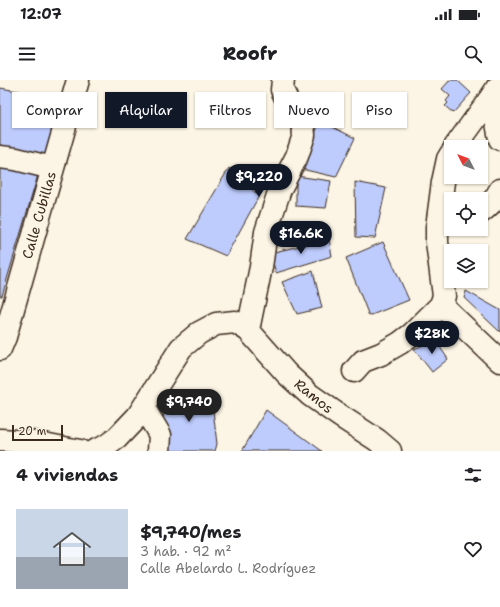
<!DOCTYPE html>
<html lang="es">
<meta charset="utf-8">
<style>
:root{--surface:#fff;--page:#f6f6f6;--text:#202124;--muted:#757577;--line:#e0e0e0;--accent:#111827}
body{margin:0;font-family:"Shantell Sans",sans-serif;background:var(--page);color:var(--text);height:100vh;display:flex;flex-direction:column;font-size:15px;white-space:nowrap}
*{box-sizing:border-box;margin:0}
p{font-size:13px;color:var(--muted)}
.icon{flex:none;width:22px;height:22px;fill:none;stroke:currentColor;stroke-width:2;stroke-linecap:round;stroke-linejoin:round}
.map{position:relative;height:371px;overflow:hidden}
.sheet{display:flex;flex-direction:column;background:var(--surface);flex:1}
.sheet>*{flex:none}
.hud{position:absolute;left:12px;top:12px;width:476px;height:36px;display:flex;gap:8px}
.needle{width:26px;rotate:312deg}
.fabs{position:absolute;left:444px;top:60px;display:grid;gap:8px}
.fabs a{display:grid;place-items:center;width:44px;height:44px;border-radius:0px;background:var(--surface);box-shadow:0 1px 3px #0004;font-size:20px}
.scale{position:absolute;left:12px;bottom:10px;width:51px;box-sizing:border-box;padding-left:4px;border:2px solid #3b2a1e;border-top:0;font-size:11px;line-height:14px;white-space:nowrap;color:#3b2a1e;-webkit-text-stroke:3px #fcf5e5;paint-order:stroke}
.price{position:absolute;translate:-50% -34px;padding:0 9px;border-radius:14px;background:var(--accent);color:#fff;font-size:13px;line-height:26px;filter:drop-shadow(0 1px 2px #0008)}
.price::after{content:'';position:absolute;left:50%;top:24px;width:12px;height:9px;margin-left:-6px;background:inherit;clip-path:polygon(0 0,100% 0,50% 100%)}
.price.active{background:#222;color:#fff}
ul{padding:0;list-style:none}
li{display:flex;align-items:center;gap:12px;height:100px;padding:0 16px}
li+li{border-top:1px solid var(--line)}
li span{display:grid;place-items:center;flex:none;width:112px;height:80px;border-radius:0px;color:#555}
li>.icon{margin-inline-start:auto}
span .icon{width:48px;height:48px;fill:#fffc;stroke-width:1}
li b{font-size:17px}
h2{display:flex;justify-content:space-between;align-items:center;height:48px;padding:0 16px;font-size:17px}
.tag{padding:0 14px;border-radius:0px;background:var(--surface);box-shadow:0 1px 3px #0004;font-size:14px;line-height:36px}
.tag.active{background:var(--accent);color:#fff}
.status{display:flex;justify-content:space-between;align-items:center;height:28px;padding:0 20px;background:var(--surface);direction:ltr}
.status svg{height:11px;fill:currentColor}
header{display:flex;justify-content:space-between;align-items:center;height:52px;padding:0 16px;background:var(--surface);font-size:18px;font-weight:800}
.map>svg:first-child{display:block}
.building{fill:#beccfd;stroke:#3b2a1e}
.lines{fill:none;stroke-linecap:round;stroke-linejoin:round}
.minor-casing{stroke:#3b2a1e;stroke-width:25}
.minor{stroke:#fcf5e5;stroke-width:22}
.labels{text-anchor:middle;stroke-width:3;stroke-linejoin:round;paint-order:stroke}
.street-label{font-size:14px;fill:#3b2a1e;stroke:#fcf5e5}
</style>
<div class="status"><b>12:07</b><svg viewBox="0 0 49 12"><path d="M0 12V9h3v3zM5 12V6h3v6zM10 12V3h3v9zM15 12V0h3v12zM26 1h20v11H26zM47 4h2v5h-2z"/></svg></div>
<header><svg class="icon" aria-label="menu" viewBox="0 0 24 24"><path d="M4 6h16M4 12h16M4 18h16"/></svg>Roofr<svg class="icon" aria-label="search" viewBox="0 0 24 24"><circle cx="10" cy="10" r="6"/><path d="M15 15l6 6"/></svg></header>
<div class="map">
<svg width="500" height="371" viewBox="0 0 500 371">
<rect width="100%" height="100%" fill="#fcf5e5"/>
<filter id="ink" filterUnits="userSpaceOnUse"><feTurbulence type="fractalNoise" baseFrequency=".025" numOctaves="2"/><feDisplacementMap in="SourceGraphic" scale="8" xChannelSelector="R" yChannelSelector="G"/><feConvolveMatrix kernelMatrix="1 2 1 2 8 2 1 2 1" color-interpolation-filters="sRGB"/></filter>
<g filter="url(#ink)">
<g class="building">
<path d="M 450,0 L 457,0 L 471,13 L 453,33 L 445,26 L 448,23 L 446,21 L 450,16 L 442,9 Z"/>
<path d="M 0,8 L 60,18 L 48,75 L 0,69 Z"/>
<path d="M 320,41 L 355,58 L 336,97 L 301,89 Z"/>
<path d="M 0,88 L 38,95 L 2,216 L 0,216 Z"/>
<path d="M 229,88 L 259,116 L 226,176 L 187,159 Z"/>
<path d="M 296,96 L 331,101 L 326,128 L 296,126 Z"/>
<path d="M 355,102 L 386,108 L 375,158 L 356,157 Z"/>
<path d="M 329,159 L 332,176 L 276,193 L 270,173 Z"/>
<path d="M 383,162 L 409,220 L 369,236 L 346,178 Z"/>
<path d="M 313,191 L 322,228 L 297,234 L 282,202 Z"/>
<path d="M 466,211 L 500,230 L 500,252 L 464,218 Z"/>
<path d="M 435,260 L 448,279 L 432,292 L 414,269 Z"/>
<path d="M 166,312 L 211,313 L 217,364 L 215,371 L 160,371 Z"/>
<path d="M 266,330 L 322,371 L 242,371 Z"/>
</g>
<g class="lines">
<defs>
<g id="minor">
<path d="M 497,8 L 492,16 L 500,59"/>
<path d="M 455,67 L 492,16"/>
<path d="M 0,77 L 16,79 L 52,88"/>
<path d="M 481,132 C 489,126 496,119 500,110"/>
<path d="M 441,225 L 500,281"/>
<path d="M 248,250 L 261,187 L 266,152 L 280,109 L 297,76 L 304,55 L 303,44 L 288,22 L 282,10 L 283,0"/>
<path d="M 0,269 L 5,257 L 78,0"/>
<path d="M 354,291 L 363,281 L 381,274 L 400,263 L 412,254 L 441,225 L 444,216 L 437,162 L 437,147 L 443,102 L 448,79 L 451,74"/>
<path d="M 144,328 L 160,355 L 159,371"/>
<path d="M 0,360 L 33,362 L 80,371"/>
<path d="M 94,371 L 106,366 L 117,358 L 138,336 L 181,268 L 199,253 L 216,244 L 235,242 L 248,250 L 287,294 L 310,315 L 340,336 L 377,360 L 390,371"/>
</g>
</defs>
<use href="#minor" class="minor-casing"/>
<use href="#minor" class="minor"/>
</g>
</g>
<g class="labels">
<g class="street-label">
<text transform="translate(39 135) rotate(-74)" y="5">Calle Cubillas</text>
<text transform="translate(314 316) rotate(39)" y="5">Ramos</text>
</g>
</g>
</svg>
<div class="fabs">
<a><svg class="needle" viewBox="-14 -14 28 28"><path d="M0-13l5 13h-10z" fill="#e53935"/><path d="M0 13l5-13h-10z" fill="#757577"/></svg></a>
<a><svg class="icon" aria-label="locate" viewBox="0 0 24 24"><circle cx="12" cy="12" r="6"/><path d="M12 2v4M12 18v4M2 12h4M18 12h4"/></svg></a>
<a><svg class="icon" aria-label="layers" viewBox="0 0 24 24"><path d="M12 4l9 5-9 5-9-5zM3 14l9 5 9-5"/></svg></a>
</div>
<div class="scale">20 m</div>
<b class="price" style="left:259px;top:118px">$9,220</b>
<b class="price" style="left:301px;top:175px">$16.6K</b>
<b class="price" style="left:432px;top:275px">$28K</b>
<b class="price active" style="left:189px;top:343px">$9,740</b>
<div class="hud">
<a class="tag">Comprar</a>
<a class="tag active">Alquilar</a>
<a class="tag">Filtros</a>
<a class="tag">Nuevo</a>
<a class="tag">Piso</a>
</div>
</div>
<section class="sheet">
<h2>4 viviendas<svg class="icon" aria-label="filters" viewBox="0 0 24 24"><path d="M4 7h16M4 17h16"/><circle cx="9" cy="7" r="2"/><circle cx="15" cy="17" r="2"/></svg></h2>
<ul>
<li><span style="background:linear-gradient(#c9d6e8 60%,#9aa5b1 0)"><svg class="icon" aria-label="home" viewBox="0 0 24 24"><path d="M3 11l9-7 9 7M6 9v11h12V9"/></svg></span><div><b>$9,740/mes</b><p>3 hab. · 92 m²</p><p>Calle Abelardo L. Rodríguez</p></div><svg class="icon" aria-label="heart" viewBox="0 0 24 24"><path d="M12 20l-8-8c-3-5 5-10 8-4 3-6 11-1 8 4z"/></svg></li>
</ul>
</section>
